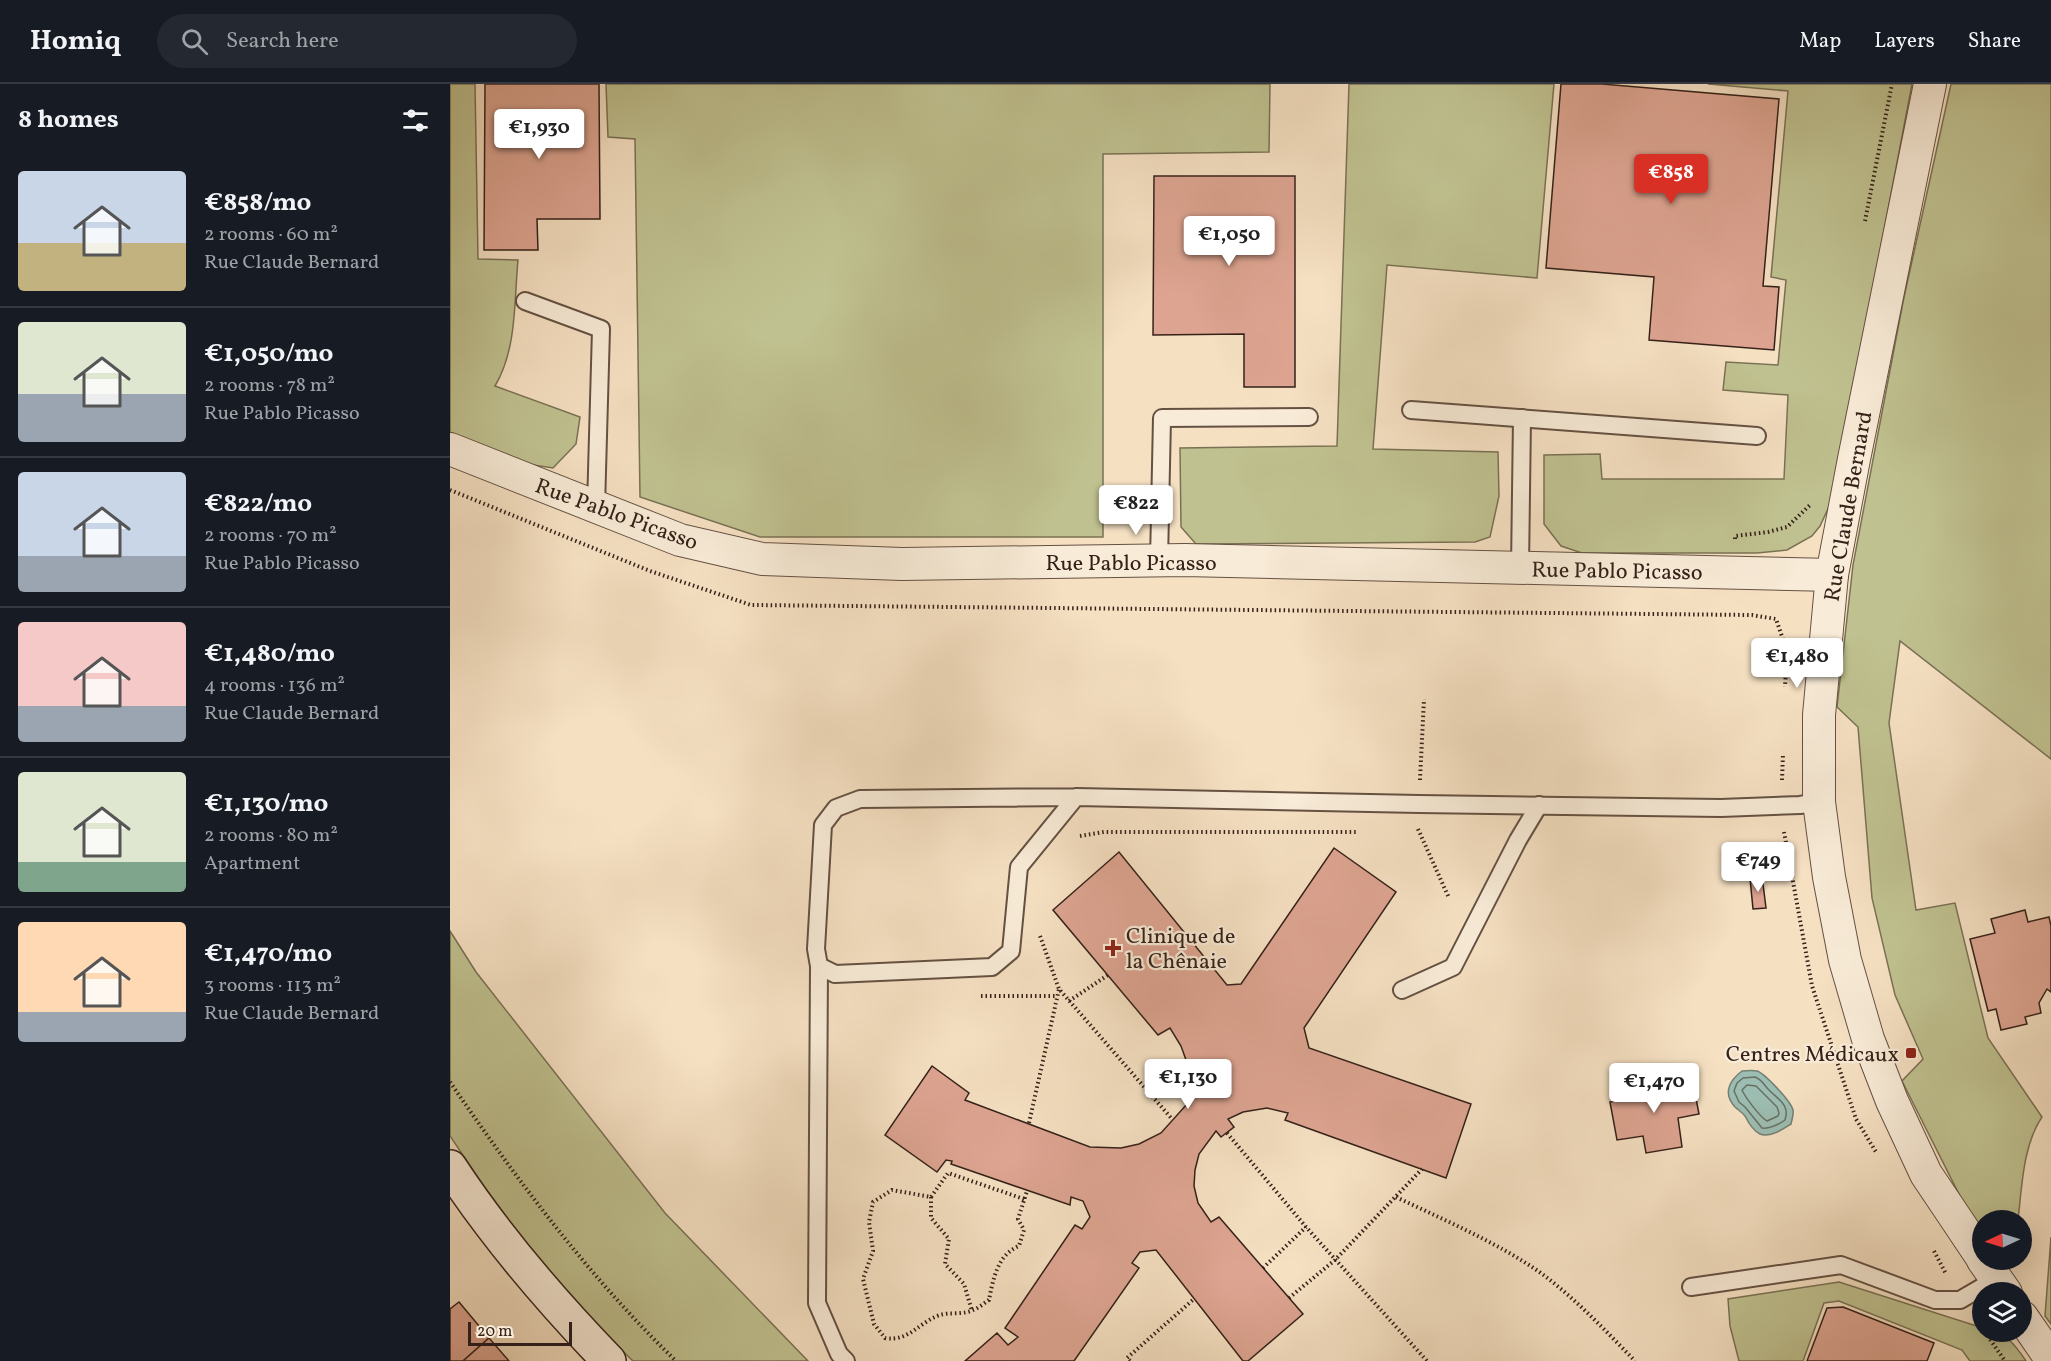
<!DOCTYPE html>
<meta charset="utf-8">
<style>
:root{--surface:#171b24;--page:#242831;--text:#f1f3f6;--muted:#9ea1a6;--line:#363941;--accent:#d93025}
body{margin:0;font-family:Vollkorn,serif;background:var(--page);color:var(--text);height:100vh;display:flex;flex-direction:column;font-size:22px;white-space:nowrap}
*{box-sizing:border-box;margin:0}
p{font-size:20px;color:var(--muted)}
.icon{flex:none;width:33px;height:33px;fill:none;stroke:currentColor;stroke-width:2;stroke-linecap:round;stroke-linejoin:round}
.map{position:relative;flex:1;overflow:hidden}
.details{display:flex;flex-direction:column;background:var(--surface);width:450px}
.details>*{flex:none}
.needle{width:39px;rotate:266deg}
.fabs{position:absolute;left:1522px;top:1126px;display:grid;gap:12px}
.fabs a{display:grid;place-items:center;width:60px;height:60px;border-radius:50%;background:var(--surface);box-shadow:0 6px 24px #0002;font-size:30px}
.scale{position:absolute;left:18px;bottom:15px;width:104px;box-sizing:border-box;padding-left:6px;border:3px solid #352119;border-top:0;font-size:16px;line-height:21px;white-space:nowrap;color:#352119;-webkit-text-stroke:4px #f8ebd7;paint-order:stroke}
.price{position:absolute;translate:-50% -51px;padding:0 14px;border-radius:6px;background:#fff;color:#222;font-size:20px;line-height:39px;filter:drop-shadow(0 2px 3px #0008)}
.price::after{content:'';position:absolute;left:50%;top:36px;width:18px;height:14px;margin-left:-9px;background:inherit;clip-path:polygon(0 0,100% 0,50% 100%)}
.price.active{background:var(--accent);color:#fff}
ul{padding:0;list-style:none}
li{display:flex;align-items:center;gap:18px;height:150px;padding:0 18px}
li+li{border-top:2px solid var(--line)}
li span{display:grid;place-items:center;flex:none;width:168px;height:120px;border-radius:6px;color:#555}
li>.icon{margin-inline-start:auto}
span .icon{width:72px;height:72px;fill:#fffc;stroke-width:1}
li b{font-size:26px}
h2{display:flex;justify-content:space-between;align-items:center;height:72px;padding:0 18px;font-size:26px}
header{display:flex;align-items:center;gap:36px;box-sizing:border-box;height:84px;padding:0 30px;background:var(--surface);border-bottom:2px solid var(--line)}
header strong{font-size:28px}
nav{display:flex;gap:33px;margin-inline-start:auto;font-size:21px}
.search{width:420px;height:54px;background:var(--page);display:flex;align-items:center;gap:15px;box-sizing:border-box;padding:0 21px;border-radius:33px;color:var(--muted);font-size:22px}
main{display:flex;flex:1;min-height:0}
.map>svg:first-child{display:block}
.green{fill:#c0c190;stroke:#7a7154;stroke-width:1.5}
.water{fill:#9cbdb1;stroke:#737f74;stroke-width:1.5}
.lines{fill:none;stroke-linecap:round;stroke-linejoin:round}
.shore{stroke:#686f65;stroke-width:1.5}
.building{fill:#dda491;stroke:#352119;stroke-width:1.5}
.lane-casing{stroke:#655143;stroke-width:20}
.street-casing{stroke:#655143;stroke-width:34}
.secondary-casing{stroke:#352119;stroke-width:36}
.path{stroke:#352119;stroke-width:4;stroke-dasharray:1.5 3;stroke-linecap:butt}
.lane{stroke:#f8ebd7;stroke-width:16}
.street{stroke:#f8ebd7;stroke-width:32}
.secondary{stroke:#f8ebd7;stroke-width:33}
.poi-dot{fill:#8f2418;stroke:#f8ebd7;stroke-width:2}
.labels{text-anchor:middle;stroke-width:4.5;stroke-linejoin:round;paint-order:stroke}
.street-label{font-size:22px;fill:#352119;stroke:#f8ebd7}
.poi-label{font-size:22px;fill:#352119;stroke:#f8ebd7;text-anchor:start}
</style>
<header>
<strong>Homiq</strong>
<div class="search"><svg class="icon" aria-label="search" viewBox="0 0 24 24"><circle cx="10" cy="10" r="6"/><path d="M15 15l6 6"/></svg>Search here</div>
<nav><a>Map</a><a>Layers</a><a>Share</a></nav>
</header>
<main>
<section class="details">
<h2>8 homes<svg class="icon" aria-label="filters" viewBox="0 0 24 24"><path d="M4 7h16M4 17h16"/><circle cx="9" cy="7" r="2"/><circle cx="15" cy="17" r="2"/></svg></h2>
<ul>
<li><span style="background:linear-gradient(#c9d6e8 60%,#c2b280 0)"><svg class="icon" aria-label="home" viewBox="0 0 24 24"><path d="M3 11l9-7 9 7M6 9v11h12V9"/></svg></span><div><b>€858/mo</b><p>2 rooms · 60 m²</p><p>Rue Claude Bernard</p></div></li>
<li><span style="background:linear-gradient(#dfe7d0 60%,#9aa5b1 0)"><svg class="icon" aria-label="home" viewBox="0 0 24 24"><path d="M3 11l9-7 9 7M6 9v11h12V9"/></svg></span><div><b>€1,050/mo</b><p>2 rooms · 78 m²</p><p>Rue Pablo Picasso</p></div></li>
<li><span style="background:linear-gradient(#c9d6e8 70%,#9aa5b1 0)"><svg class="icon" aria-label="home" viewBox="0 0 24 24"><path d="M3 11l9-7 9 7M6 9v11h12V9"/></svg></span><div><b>€822/mo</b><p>2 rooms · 70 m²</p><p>Rue Pablo Picasso</p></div></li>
<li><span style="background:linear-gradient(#f6c9c9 70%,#9aa5b1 0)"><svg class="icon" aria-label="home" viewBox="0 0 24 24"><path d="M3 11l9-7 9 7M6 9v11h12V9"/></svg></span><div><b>€1,480/mo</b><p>4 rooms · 136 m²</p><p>Rue Claude Bernard</p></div></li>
<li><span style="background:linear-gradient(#dfe7d0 75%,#7fa58c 0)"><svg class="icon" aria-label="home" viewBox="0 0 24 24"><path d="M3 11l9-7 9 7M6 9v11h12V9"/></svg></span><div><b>€1,130/mo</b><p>2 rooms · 80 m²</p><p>Apartment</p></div></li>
<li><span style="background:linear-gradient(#ffd9b3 75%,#9aa5b1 0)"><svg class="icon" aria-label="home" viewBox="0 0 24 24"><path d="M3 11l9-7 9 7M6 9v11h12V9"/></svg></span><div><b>€1,470/mo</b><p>3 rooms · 113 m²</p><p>Rue Claude Bernard</p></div></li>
</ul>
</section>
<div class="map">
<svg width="1601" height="1277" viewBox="0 0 1601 1277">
<rect width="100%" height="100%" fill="#f5e0c2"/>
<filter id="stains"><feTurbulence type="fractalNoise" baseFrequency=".00333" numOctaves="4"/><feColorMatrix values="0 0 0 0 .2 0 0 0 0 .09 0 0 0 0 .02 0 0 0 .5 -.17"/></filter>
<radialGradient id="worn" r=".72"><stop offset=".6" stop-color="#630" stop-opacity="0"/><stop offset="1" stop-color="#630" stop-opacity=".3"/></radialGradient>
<g class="green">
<path d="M 0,0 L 25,0 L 28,175 L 68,176 C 64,218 67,265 45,302 L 130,333 L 126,360 L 103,384 L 70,379 L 0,348 Z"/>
<path d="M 156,0 L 820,0 L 819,68 L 653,70 L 653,453 L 310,453 L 190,413 L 185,55 L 158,53 Z"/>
<path d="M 899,0 L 1104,0 L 1087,194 L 937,181 L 923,365 L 1048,368 L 1049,412 L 1040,453 L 1025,458 L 746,460 L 731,443 L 730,364 L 887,362 Z"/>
<path d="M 1258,0 L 1462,0 L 1383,414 L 1370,442 L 1362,452 L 1337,466 L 1307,469 L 1132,469 L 1111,462 L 1094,440 L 1094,371 L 1150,370 L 1152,395 L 1334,395 L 1338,311 L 1273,306 L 1276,278 L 1328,281 L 1336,196 L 1321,193 L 1338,7 Z"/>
<path d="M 1501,0 L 1601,0 L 1601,675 L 1450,557 L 1439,639 L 1466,826 L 1505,819 L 1538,954 L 1592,1033 C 1573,1061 1572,1102 1568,1136 L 1533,1137 L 1533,1147 L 1517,1126 L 1452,997 L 1473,975 L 1445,911 L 1422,814 L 1408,643 L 1387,623 L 1403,481 L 1453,218 Z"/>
<path d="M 0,847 L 26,888 L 215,1129 L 358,1277 L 183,1277 L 138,1233 L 59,1140 L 0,1052 Z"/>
<path d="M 1601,1153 L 1601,1240 L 1595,1232 Z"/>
<path d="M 1389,1198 L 1533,1244 L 1533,1248 C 1556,1248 1564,1259 1576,1277 L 1520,1277 L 1512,1266 L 1389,1217 L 1374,1219 L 1353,1277 L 1289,1277 L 1280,1242 L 1278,1215 Z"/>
</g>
<path class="water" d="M 1292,987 C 1296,987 1302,986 1307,987 C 1314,989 1341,1017 1343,1026 C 1344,1030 1342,1035 1341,1040 C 1333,1045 1320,1054 1310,1050 C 1304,1047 1298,1038 1295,1032 C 1292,1028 1288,1026 1285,1023 C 1272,1009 1280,996 1292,987 Z"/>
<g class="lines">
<g class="shore">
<path d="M 1305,993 C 1313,996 1314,1002 1320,1007 C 1329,1016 1340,1021 1335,1036 C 1328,1041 1321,1045 1312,1044 L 1295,1023 L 1289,1018 L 1284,1007 L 1287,999 L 1293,994 Z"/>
<path d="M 1297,1001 L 1306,1002 L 1327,1023 L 1329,1029 L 1328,1032 L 1317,1037 C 1310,1033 1295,1013 1292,1006 Z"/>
</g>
</g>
<g class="building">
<path d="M 35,0 L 149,0 L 150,135 L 87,135 L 88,166 L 34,166 Z"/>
<path d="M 1111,0 L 1152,0 L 1329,15 L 1313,202 L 1329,203 L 1324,266 L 1199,256 L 1204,193 L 1096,184 Z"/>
<path d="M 704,92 L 845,92 L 845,303 L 794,303 L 794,250 L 703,251 Z"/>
<path d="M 884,764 L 946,808 L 854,944 L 859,964 L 1021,1020 L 996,1094 L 835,1036 L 838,1029 L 817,1024 L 793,1028 L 778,1035 L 784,1043 L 771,1053 L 766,1047 L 749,1070 L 745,1086 L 744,1102 L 748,1119 L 761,1138 L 769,1133 L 853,1230 L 798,1277 L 793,1277 L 706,1166 L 690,1168 L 682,1179 L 689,1184 L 624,1277 L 515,1277 L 547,1249 L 558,1261 L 568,1253 L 555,1244 L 625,1141 L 632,1145 L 640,1133 L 633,1117 L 621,1113 L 620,1121 L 501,1080 L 502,1077 L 496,1076 L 487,1088 L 435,1051 L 482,982 L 519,1009 L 515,1016 L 640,1063 L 671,1064 L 689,1060 L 711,1049 L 738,1019 L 740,1007 L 736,1004 L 736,976 L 731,962 L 720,944 L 708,951 L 603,826 L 669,768 L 777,901 L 791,900 Z"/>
<path d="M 1311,773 L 1312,785 L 1299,786 L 1298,774 Z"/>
<path d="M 1312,792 L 1316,824 L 1303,825 L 1300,794 Z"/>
<path d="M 1575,826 L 1578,838 L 1599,833 L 1601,842 L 1601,908 L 1597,905 L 1589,919 L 1591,929 L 1575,933 L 1577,940 L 1551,946 L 1546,925 L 1538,927 L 1520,855 L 1545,849 L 1541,835 Z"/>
<path d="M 1200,991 L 1202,1006 L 1243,999 L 1249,1030 L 1228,1034 L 1232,1063 L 1196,1069 L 1193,1052 L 1167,1056 L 1160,1018 L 1187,1013 L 1184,994 Z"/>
<path d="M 9,1218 L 39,1254 L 13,1277 L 0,1277 L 0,1225 Z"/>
<path d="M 1393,1223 L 1484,1259 L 1477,1277 L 1357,1277 L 1377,1224 Z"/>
<path d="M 39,1254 L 59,1277 L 13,1277 Z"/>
</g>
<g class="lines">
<defs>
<g id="lane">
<path d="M 75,217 L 151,245 L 146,423"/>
<path d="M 961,326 L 1307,352"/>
<path d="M 709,477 L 712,334 L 859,333"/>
<path d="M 1070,484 L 1072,334"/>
<path d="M 626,713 L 569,783 L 561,867 L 542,883 L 385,890 L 369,882 L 366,865 L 373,741 L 386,724 L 410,715 L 626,713 L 969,720 L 1271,724 L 1350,721 L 1369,718"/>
<path d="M 369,882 L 367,1219 L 389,1270 L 396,1277"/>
<path d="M 952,906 L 1003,883 L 1068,756 L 1089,721"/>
<path d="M 1241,1203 L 1391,1181 L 1485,1216 L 1510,1216 L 1546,1195"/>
</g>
<g id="street">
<path d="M 1480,0 L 1404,375 L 1382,491 L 1369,631 L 1369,718 L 1379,793 L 1395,876 L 1418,955 L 1442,1017 L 1476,1090 L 1533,1175"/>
<path d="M 0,365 L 230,456 L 312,475 L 452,480 L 735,476 L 1382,491"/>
<path d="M 1533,1176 L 1556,1209"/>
<path d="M 1572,1233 L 1601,1275"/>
</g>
<path id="secondary" d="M 0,1083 C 46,1153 101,1217 159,1277"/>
</defs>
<use href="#lane" class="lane-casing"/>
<use href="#street" class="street-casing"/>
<use href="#secondary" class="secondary-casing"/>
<g class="path">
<path d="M 1415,137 L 1442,0"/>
<path d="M 0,406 L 200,487 L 301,521 L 1302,531 L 1326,535 L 1337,567 L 1335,603"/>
<path d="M 1285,455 L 1285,452 L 1318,448 L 1337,443 L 1360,421"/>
<path d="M 970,696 L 974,615"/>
<path d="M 1332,696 L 1333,670"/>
<path d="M 968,745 L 999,814"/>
<path d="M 1334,748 L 1362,902 L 1406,1035 L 1426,1068"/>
<path d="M 630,752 L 654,748 L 907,748"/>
<path d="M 590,852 L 609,905"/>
<path d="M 531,912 L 607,912"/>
<path d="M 619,917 L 658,891"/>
<path d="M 0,998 C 68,1097 139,1193 226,1277"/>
<path d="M 579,1039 L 609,905 L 722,1035"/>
<path d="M 777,1049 L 856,1143 L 977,1277"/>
<path d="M 481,1113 L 481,1134 L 499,1155 L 495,1180 L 514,1200 L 522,1227"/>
<path d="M 946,1113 C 994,1136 1044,1157 1088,1187 C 1123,1212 1155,1246 1185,1277"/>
<path d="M 574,1115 L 498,1089 L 481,1113 L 442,1106 L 423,1118 L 419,1138 L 423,1167 L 413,1195 L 424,1240 L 435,1254 C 459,1258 469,1238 490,1231 C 500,1228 513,1231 523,1226 C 529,1224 534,1219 539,1216 C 543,1196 547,1171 569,1162 L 574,1146 L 568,1135 L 577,1107"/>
<path d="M 1484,1167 L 1496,1190"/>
<path d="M 813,1184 L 856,1143"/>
<path d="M 839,1214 L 885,1176 L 972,1085"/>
<path d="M 1526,1236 L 1533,1245"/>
<path d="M 1535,1248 L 1555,1277"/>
<path d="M 680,1277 L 677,1274 L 744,1215"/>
</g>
<use href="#lane" class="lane"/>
<use href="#street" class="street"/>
<use href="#secondary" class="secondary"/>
</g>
<g class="poi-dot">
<path d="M660 855h6v6h6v6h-6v6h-6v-6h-6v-6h6z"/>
<rect x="1455" y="963" width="12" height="12" rx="3"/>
</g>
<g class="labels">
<g class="street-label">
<text transform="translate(1397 422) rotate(-80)" y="8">Rue Claude Bernard</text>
<text transform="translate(167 429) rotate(20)" y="8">Rue Pablo Picasso</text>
<text x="681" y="486">Rue Pablo Picasso</text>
<text transform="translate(1167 486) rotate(1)" y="8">Rue Pablo Picasso</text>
</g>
<g class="poi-label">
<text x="676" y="859">Clinique de<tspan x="676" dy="25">la Chênaie</tspan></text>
<text x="1449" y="977" text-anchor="end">Centres Médicaux</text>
</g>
</g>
<rect width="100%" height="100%" filter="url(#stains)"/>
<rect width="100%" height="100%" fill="url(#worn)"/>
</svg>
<div class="fabs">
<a><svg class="needle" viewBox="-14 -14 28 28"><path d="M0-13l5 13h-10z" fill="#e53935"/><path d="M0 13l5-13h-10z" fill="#9ea1a6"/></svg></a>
<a><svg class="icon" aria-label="layers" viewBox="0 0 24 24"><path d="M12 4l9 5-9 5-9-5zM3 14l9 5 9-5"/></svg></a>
</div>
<div class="scale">20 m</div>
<b class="price" style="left:89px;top:76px">€1,930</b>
<b class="price active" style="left:1221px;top:121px">€858</b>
<b class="price" style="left:779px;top:183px">€1,050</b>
<b class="price" style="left:686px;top:452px">€822</b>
<b class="price" style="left:1347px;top:605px">€1,480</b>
<b class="price" style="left:1308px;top:809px">€749</b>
<b class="price" style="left:738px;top:1026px">€1,130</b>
<b class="price" style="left:1204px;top:1030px">€1,470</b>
</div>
</main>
